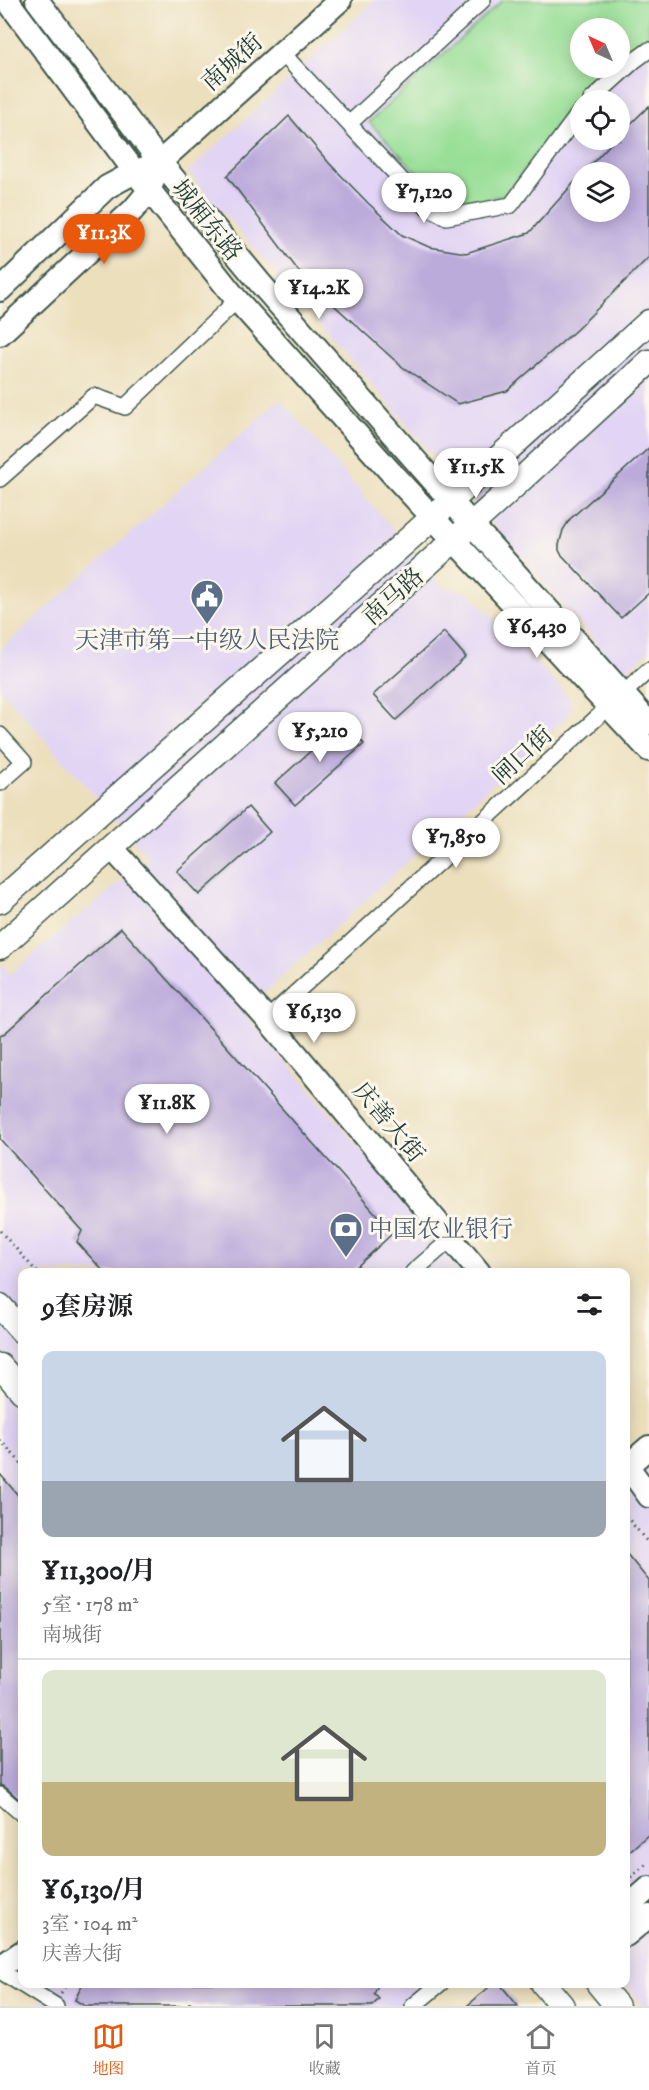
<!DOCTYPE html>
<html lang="zh">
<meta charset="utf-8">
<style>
:root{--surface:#fff;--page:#f6f6f6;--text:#202124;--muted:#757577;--line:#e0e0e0;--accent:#ea580c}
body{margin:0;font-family:"IM FELL DW Pica","Noto Serif SC",serif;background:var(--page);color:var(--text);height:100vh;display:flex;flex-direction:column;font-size:22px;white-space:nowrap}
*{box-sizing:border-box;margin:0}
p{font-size:20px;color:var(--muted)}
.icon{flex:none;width:33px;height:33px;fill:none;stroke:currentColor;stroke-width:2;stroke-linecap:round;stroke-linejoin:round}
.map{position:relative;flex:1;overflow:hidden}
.details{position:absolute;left:18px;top:1268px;width:612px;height:720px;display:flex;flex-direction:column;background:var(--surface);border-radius:12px;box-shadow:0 3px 15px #0003}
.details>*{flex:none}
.needle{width:39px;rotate:316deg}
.controls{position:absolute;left:570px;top:18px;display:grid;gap:12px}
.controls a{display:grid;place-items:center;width:60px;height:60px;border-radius:50%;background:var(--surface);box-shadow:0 3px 15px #0003;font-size:30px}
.price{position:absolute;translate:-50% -51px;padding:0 14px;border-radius:21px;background:#fff;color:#222;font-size:20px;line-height:39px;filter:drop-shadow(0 2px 3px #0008)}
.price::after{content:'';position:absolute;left:50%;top:36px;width:18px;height:14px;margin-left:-9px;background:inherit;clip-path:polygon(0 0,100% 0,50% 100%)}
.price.selected{background:var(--accent);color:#fff}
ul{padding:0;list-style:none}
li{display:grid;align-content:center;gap:12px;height:318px;padding:0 24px}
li+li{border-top:2px solid var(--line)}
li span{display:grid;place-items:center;height:186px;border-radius:12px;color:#555}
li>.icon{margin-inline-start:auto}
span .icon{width:108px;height:108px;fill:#fffc;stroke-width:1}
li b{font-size:26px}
h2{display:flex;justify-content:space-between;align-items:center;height:72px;padding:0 24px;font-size:26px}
.tabs{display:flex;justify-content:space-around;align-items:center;height:84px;border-top:2px solid var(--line);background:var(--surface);font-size:16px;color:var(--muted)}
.tabs a{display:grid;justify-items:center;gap:3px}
.tabs .selected{color:var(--accent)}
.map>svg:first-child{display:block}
.built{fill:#e1d4f4;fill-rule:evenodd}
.green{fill:#9adf98;stroke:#5c8e66;stroke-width:1.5}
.building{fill:#bbabdb}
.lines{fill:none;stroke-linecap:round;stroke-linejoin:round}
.street-casing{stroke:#3e5548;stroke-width:18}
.secondary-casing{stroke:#3e5548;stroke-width:26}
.primary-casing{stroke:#3e5548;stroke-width:27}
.path{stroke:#3e5548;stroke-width:3;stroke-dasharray:1.5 4.5;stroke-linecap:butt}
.street{stroke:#fff;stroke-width:15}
.secondary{stroke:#fff;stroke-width:22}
.primary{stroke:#fff;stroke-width:24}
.labels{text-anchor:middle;stroke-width:6;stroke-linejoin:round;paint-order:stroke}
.street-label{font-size:24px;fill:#1f3d34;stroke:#fbf7ec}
.service-label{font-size:24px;fill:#4e5e75;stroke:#fbf7ec}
</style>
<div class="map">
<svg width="649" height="2006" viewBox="0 0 649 2006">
<rect width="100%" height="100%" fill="#fbf7ec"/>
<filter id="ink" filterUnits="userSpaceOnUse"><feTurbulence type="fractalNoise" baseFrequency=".0167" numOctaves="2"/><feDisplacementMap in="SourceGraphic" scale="12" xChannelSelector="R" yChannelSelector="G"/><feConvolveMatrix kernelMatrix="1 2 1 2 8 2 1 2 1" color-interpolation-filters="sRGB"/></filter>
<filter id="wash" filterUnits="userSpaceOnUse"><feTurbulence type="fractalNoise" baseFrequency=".008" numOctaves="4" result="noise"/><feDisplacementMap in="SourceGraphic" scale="24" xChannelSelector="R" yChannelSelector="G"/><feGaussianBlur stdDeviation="1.35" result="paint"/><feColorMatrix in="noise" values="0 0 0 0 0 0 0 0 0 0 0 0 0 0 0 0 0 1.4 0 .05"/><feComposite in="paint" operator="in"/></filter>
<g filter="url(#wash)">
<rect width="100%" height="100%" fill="#ecdfbc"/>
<g class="built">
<path d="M 375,0 L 649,0 L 649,651 L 623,674 L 188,172 ZM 580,28 L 620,28 L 620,68 L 580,68 ZM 580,100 L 620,100 L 620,140 L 580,140 ZM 580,172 L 620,172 L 620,212 L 580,212 Z"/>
<path d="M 280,399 L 443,587 L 470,594 L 570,698 L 571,713 L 243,1012 L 468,1272 L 22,1272 L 22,1818 L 0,1799 L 0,963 L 10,974 L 149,858 L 0,689 L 0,650 Z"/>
<path d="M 626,1454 L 649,1461 L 649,2006 L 644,2006 L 624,1983 L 626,1983 Z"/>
<path d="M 22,1946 L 22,1983 L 432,1983 L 404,2006 L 51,2006 L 0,1975 L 0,1964 Z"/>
</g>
<path class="green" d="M 503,0 L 649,0 L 649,37 L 620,62 L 620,28 L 580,28 L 580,68 L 613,68 L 572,102 L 508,193 L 454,211 L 369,122 Z"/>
<g id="blocks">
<g class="building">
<path d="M 649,106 L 649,257 L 577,329 L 507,391 L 458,404 L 401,366 L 303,277 L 227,176 L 289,116 L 329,163 L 368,203 L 402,235 L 429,247 L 466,253 L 529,233 L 580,176 L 580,212 L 620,212 L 620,172 L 584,172 L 614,140 L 620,140 L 620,134 Z"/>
<path d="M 649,448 L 649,593 L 621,618 L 561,554 L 559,550 L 559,545 L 563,530 L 570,519 Z"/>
<path d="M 444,632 L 466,657 L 396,720 L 373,695 Z"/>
<path d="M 344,721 L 364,744 L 295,805 L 275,783 Z"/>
<path d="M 248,807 L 270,832 L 199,895 L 177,871 Z"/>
<path d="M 121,928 L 393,1233 L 351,1272 L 104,1272 L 77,1242 L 82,1231 L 0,1139 L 0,1035 L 5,1033 Z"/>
<path d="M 0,1474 L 22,1500 L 22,1802 L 6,1788 L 0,1785 Z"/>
<path d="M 626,1553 L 649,1581 L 649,1834 L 626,1854 Z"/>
<path d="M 83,1983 L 379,1983 L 374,1994 L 379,1999 L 372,2006 L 198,2006 L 189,2003 L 187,2006 L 85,2006 L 75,2000 Z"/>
<path d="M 494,1983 L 499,1983 L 518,2006 L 467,2006 Z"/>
</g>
</g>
</g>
<g filter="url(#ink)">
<use href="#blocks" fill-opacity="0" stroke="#3e5548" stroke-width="1.5"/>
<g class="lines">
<defs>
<g id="street">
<path d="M 282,53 L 426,206 L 446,217 L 511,205 L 580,112"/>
<path d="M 591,100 L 634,61 L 649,50"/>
<path d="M 350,123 L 483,0"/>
<path d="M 0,479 L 94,396 L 125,407 L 237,300"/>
<path d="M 0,735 L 24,762 L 0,783"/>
<path d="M 267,1019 L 649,670"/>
<path d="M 413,1272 L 451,1239"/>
<path d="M 0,1795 L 22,1814"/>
<path d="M 0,1971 L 56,2006"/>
<path d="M 413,2006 L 441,1983"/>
</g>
<g id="secondary">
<path d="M 7,0 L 135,172 L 237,300 L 396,478 L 649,750"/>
<path d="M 37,0 L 160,162 L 260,283 L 451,501 L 649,723"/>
<path d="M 0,290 L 107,187 L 135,172 L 160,162 L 340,0"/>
<path d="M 0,334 L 133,210 L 149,191 L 154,178"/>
<path d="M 112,848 L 267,1019 L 479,1272"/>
<path d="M 626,1464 L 649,1496"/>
<path d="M 626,1467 L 649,1447"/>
<path d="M 626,1908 L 649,1888"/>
<path d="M 626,1935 L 649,1916"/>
<path d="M 0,1967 L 22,1952"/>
</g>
<g id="primary">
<path d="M 0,901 L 411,537 L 649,322"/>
<path d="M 0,947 L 501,498 L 649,362"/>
<path d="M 0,1306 L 22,1331"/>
<path d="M 0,1366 L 22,1391"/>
<path d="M 543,1983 L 562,2006"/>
<path d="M 598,1983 L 617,2006"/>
</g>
</defs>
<use href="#street" class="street-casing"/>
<use href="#secondary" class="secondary-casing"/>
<use href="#primary" class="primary-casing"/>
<g class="path">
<path d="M 0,1231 L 37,1272"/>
<path d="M 0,1440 L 22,1464"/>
<path d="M 626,1516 L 649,1544"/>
<path d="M 626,1881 L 649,1862"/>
<path d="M 61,1993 L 67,1983"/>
</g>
<use href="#street" class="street"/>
<use href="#secondary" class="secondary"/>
<use href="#primary" class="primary"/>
</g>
</g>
<defs>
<symbol id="civic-pin" viewBox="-11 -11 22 30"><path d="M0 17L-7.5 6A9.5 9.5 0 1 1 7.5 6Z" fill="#5c6f8a" stroke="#fbf7ec"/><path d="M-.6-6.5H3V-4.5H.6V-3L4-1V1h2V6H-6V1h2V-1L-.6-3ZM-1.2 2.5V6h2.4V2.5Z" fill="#fff"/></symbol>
<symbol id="bank-pin" viewBox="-11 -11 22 30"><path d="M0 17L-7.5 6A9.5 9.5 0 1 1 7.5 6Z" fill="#5c6f8a" stroke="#fbf7ec"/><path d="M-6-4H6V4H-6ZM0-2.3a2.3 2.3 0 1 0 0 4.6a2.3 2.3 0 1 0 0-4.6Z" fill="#fff"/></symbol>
</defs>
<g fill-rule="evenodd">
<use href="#civic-pin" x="188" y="577" width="38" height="52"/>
<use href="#bank-pin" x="327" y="1210" width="38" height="52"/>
</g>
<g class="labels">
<g class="street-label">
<text transform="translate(232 62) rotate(-42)" y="8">南城街</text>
<text transform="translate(207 220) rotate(51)" y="8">城厢东路</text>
<text transform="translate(393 596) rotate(-42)" y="8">南马路</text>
<text transform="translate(522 755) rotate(-43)" y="8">闸口街</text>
<text transform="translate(389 1122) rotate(50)" y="8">庆善大街</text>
</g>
<g class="service-label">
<text x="207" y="648">天津市第一中级人民法院</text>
<text x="369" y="1237" text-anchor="start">中国农业银行</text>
</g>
</g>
</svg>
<div class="controls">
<a><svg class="needle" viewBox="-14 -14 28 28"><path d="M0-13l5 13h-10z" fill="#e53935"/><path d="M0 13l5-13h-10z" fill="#757577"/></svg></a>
<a><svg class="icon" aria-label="locate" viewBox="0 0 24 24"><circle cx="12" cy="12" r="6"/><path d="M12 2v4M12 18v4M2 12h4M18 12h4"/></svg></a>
<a><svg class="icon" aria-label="layers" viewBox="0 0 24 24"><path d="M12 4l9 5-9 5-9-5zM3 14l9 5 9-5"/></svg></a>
</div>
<b class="price" style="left:424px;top:224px">¥7,120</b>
<b class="price selected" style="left:104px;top:265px">¥11.3K</b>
<b class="price" style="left:319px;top:320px">¥14.2K</b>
<b class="price" style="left:476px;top:499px">¥11.5K</b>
<b class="price" style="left:537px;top:659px">¥6,430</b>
<b class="price" style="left:320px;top:763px">¥5,210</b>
<b class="price" style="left:456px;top:869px">¥7,850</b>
<b class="price" style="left:314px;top:1044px">¥6,130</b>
<b class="price" style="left:167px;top:1135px">¥11.8K</b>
<section class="details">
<h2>9套房源<svg class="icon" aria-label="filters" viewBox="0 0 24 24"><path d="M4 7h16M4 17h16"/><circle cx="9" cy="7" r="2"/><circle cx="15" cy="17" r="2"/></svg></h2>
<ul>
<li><span style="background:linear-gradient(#c9d6e8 70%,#9aa5b1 0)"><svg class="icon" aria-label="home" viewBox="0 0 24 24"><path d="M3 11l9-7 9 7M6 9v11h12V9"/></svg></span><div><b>¥11,300/月</b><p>5室 · 178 m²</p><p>南城街</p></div></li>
<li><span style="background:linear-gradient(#dfe7d0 60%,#c2b280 0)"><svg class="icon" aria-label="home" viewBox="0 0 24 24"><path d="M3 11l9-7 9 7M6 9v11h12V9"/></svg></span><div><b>¥6,130/月</b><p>3室 · 104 m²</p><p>庆善大街</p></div></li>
</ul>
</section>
</div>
<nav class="tabs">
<a class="selected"><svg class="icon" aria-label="map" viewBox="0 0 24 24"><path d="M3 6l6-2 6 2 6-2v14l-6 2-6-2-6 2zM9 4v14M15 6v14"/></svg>地图</a>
<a><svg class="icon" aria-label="saved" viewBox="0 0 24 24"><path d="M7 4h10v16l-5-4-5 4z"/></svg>收藏</a>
<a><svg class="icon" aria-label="home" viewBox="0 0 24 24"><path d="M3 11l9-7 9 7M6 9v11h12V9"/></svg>首页</a>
</nav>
